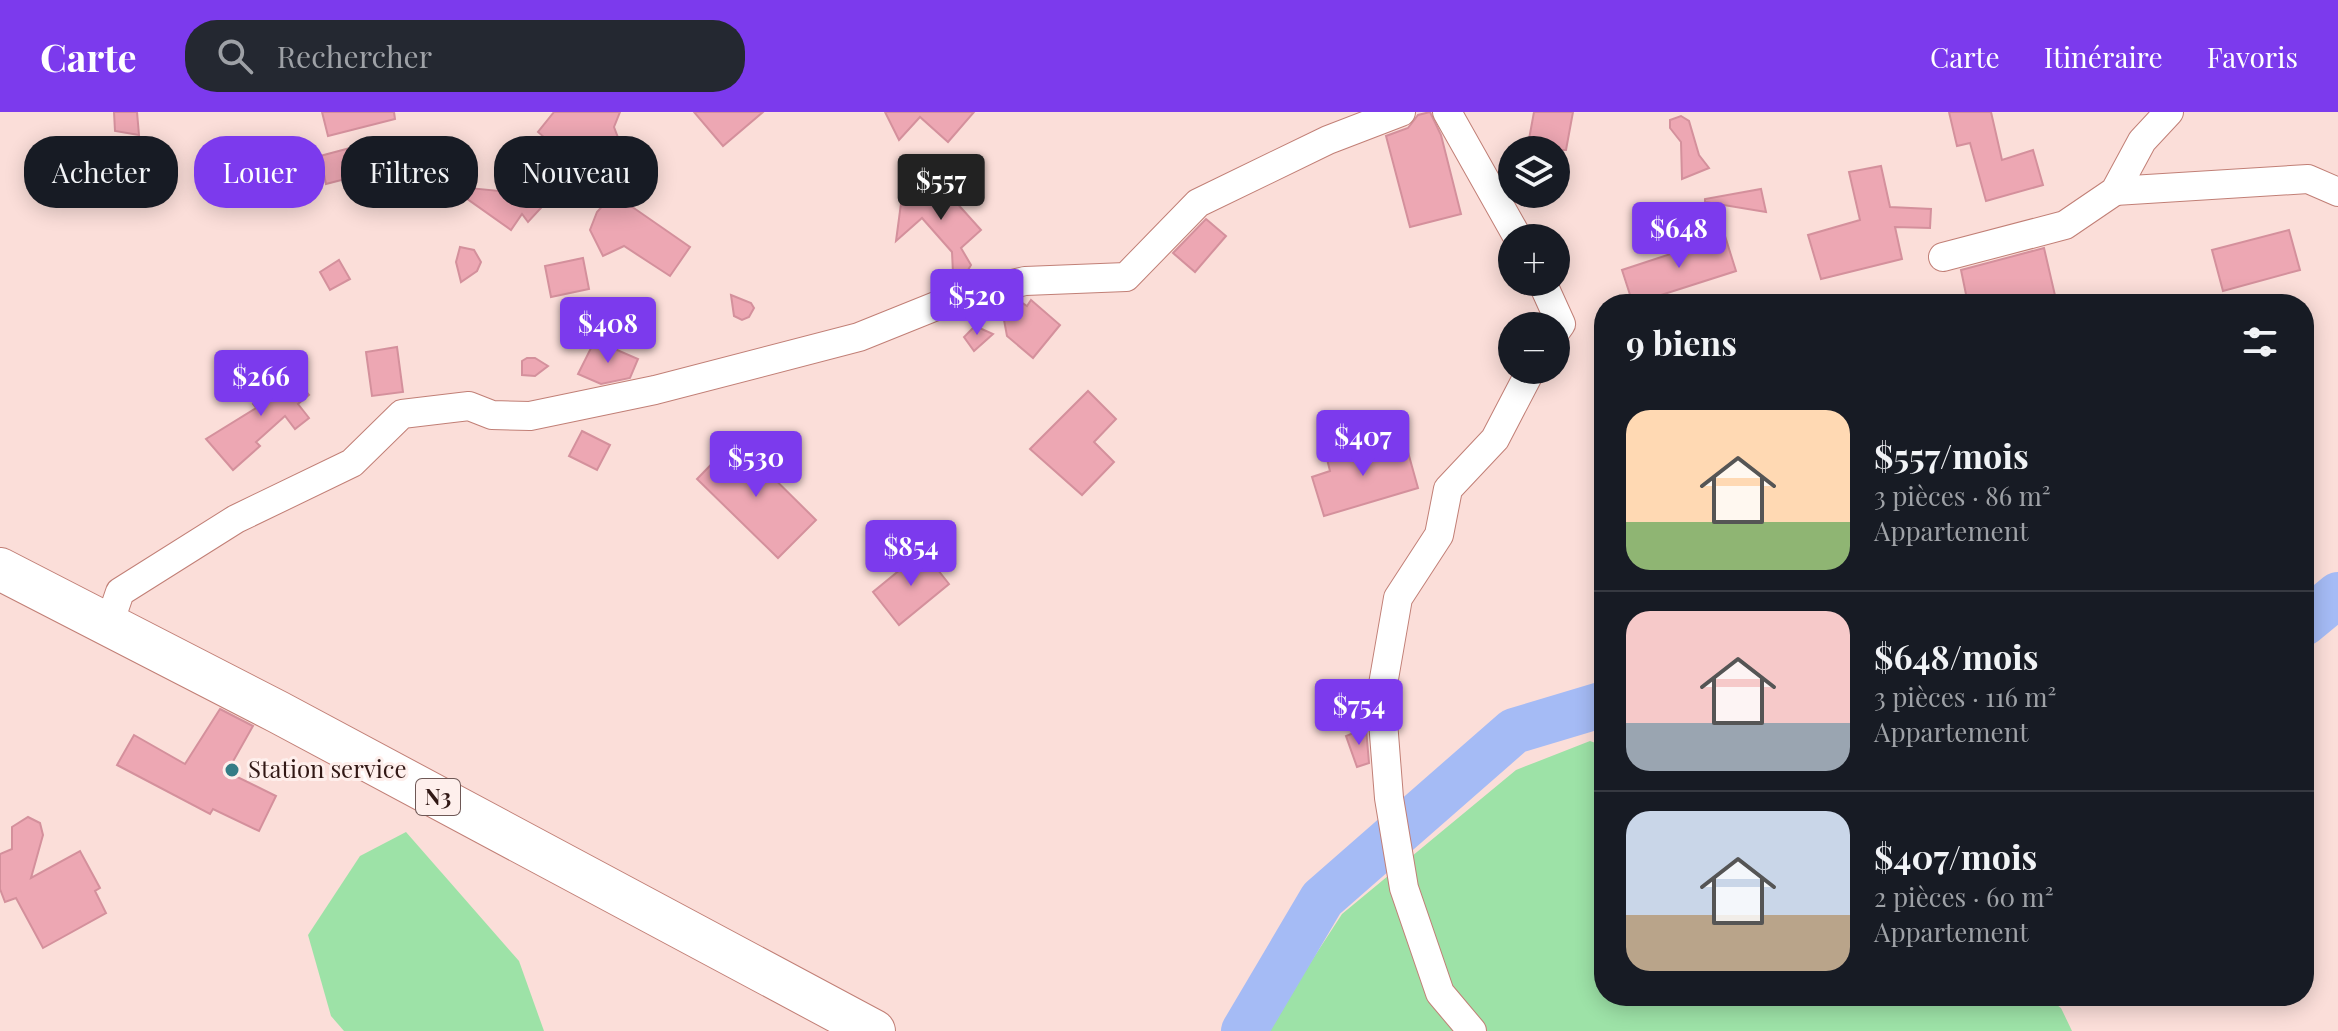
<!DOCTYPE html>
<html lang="fr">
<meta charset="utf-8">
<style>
:root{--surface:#171b24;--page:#242831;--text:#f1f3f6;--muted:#9ea1a6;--line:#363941;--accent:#7c3aed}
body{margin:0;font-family:"Playfair Display",serif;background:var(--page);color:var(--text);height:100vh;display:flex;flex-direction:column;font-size:30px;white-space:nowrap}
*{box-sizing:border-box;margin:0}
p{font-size:26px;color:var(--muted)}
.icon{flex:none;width:44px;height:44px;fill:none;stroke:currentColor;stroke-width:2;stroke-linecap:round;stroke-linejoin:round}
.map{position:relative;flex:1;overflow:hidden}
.drawer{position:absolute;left:1594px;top:182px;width:720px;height:712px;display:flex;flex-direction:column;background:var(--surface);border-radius:32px;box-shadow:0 4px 20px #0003}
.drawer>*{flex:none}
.guide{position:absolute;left:24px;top:24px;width:760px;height:72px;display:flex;gap:16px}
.tools{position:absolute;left:1498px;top:24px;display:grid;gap:16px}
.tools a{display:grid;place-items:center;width:72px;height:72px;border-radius:50%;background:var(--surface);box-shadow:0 4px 20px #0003;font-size:40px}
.price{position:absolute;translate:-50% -68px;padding:0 18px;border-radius:8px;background:var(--accent);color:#fff;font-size:26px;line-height:52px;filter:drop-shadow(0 2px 4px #0008)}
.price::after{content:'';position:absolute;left:50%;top:48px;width:24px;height:18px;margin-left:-12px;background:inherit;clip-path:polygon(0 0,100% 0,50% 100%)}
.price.current{background:#222;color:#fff}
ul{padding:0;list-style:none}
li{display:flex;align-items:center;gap:24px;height:200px;padding:0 32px}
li+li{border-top:2px solid var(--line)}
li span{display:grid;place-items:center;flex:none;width:224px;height:160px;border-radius:24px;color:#555}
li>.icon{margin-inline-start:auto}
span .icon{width:96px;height:96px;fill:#fffc;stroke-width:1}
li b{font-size:34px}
h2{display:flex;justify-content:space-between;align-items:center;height:96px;padding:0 32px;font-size:34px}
.chip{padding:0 28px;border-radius:32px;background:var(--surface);box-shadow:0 4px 20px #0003;font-size:28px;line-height:72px}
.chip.current{background:var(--accent);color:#fff}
header{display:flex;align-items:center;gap:48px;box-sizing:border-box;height:112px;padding:0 40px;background:var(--accent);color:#fff}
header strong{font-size:38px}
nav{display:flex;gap:44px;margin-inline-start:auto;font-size:28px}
.search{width:560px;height:72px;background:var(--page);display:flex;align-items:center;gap:20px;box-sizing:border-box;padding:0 28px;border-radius:32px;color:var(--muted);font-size:30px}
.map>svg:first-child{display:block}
.green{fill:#9de2a7}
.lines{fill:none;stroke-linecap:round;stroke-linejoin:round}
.river{stroke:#a5bbf5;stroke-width:46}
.building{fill:#eda7b3;stroke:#d4909c;stroke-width:2}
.minor-casing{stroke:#c17f76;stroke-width:30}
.highway-casing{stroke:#c17f76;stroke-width:44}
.minor{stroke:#fff;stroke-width:28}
.highway{stroke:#fff;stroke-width:42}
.poi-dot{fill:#357c86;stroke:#feefec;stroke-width:3}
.labels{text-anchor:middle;stroke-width:6;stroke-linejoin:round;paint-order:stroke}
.shield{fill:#feefec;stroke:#6e5856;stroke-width:2}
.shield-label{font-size:22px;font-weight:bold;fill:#311815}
.poi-label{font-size:24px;fill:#311815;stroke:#feefec;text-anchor:start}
</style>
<header>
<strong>Carte</strong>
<div class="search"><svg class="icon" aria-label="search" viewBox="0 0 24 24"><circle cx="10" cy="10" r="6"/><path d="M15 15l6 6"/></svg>Rechercher</div>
<nav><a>Carte</a><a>Itinéraire</a><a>Favoris</a></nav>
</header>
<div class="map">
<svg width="2338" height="919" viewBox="0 0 2338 919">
<rect width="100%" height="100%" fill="#fbded9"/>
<g class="green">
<path d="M 1590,629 L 1604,634 L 1604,884 L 2044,884 L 2061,896 L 2072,919 L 1266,919 L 1342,802 L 1516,658 Z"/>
<path d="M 406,720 L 519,849 L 544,919 L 344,919 L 331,904 L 308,823 L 360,744 Z"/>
</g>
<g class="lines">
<g class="river">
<path d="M 2304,511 L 2338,483"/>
<path d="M 1244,919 L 1322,787 L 1514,619 L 1604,592"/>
</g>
</g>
<g class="building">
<path d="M 114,0 L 137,0 L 139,23 L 115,19 Z"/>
<path d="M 322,0 L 394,0 L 395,7 L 328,24 Z"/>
<path d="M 554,0 L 620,0 L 614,15 L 636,73 L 628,92 L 690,135 L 670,164 L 624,134 L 603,144 L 590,118 L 597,100 L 613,82 L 620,87 L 600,32 L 528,110 L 522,102 L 511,118 L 449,74 L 509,80 L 503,45 L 578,55 L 538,20 Z"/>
<path d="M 694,0 L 763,0 L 723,34 Z"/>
<path d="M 885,0 L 974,0 L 948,30 L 920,5 L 899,28 Z"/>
<path d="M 1430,0 L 1441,23 L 1461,102 L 1410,115 L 1386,24 L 1408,16 L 1418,3 Z"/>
<path d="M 1534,0 L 1573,0 L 1566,38 L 1527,38 Z"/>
<path d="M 1949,0 L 1991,0 L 2002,48 L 2033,38 L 2043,73 L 1986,89 L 1970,31 L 1957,34 Z"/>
<path d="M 1681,4 L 1689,9 L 1699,43 L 1709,56 L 1682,67 L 1681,30 L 1670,16 L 1670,8 Z"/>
<path d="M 81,32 L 136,76 L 123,91 L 71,45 Z"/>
<path d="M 350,36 L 357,64 L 326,72 L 320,44 Z"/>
<path d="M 1881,54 L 1890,95 L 1931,97 L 1930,116 L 1895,115 L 1902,147 L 1821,167 L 1808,123 L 1860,108 L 1849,60 Z"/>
<path d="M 926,69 L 946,79 L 981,118 L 961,136 L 971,153 L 965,163 L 953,161 L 952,140 L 922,106 L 896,129 L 902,84 L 918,92 Z"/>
<path d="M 1761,77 L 1766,100 L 1705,90 L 1705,87 Z"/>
<path d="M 1661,97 L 1683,115 L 1669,140 L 1644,119 Z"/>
<path d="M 1206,107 L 1226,124 L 1195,160 L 1173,141 Z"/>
<path d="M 2289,118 L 2300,158 L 2223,179 L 2212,138 Z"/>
<path d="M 1725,124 L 1736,159 L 1633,192 L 1622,158 Z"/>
<path d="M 460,135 L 474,138 L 481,150 L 477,159 L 461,170 L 456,150 Z"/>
<path d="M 2044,136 L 2057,192 L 1968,192 L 1961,158 Z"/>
<path d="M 583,146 L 589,177 L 551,185 L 545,154 Z"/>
<path d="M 339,148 L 350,167 L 330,178 L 320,160 Z"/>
<path d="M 731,183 L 751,191 L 754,196 L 749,205 L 742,208 L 734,204 Z"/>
<path d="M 1018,188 L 1027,194 L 1031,188 L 1060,213 L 1033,246 L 1007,224 L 1001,192 Z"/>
<path d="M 975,214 L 993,222 L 974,239 L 964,225 Z"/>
<path d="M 593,232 L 606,239 L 608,234 L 638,247 L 630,266 L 601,272 L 578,262 Z"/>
<path d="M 397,235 L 403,280 L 372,284 L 366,240 Z"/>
<path d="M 527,246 L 535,246 L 548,254 L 535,264 L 522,263 L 522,249 Z"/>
<path d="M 269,255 L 280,268 L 289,260 L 309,283 L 298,292 L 309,306 L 295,317 L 285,304 L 256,330 L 260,334 L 233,358 L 206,327 L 256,296 L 253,292 L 266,281 L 254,267 Z"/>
<path d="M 1088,279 L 1116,307 L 1094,330 L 1114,350 L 1082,383 L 1030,337 Z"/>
<path d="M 582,319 L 610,333 L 597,358 L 569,344 Z"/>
<path d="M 735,328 L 816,408 L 778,446 L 697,367 Z"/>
<path d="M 1369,330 L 1373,343 L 1406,333 L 1418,376 L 1324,404 L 1312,365 L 1330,359 L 1326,343 Z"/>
<path d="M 923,439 L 949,472 L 899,513 L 873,480 Z"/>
<path d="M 220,597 L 253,614 L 227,660 L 276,684 L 259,719 L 213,697 L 210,702 L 117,653 L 134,623 L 185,652 Z"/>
<path d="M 1366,616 L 1369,651 L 1357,655 L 1346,624 Z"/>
<path d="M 28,705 L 40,711 L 43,723 L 31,766 L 80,739 L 100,776 L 95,779 L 106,801 L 43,836 L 16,786 L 5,790 L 0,777 L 0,742 L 12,737 L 12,715 Z"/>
</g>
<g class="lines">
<defs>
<g id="minor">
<path d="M 1447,0 L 1518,126"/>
<path d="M 2115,79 L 2308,67 L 2338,80"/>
<path d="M 1943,145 L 2065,113 L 2115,79 L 2142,29 L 2169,0"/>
<path d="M 1542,170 L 1561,212 L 1556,219"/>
<path d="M 108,515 L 120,480 L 236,407 L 352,351 L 402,302 L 469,294 L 492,303 L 530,304 L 655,278 L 859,225 L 961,184 L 1025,169 L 1126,165 L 1198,91 L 1328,28 L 1401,0"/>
<path d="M 1472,919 L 1440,881 L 1404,776 L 1389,686 L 1381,584 L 1398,486 L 1439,423 L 1448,377 L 1495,327 L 1531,258"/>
</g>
<path id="highway" d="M 0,457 L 278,600 L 874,919"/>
</defs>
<use href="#minor" class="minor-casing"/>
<use href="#highway" class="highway-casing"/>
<use href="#minor" class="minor"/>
<use href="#highway" class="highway"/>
</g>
<circle class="poi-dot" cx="232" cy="658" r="8"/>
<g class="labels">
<rect class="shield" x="416" y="667" width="44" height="36" rx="6"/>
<g class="shield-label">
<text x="438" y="693">N3</text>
</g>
<g class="poi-label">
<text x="248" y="666">Station service</text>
</g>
</g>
</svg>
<div class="tools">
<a><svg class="icon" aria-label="layers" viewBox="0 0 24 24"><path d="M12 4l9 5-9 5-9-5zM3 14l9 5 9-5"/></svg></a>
<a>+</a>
<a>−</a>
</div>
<b class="price current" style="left:941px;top:110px">$557</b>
<b class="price" style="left:1679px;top:158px">$648</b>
<b class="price" style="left:977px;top:225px">$520</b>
<b class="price" style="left:608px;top:253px">$408</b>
<b class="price" style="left:261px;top:306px">$266</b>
<b class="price" style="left:1363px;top:366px">$407</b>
<b class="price" style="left:756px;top:387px">$530</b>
<b class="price" style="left:911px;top:476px">$854</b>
<b class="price" style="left:1359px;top:635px">$754</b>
<div class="guide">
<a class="chip">Acheter</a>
<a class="chip current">Louer</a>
<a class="chip">Filtres</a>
<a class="chip">Nouveau</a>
</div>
<section class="drawer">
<h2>9 biens<svg class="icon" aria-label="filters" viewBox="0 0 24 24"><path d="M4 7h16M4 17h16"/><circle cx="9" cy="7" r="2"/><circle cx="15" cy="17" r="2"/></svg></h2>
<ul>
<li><span style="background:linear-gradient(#ffd9b3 70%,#8fb573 0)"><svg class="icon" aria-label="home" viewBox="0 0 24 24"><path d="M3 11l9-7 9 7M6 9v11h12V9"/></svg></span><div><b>$557/mois</b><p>3 pièces · 86 m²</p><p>Appartement</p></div></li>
<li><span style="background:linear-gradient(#f6c9c9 70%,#9aa5b1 0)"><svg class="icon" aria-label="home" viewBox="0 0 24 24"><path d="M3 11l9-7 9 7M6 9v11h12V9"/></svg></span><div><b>$648/mois</b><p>3 pièces · 116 m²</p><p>Appartement</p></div></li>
<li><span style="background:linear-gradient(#c9d6e8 65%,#b9a48a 0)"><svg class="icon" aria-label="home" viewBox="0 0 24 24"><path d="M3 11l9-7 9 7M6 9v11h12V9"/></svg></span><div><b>$407/mois</b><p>2 pièces · 60 m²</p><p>Appartement</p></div></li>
</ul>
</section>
</div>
